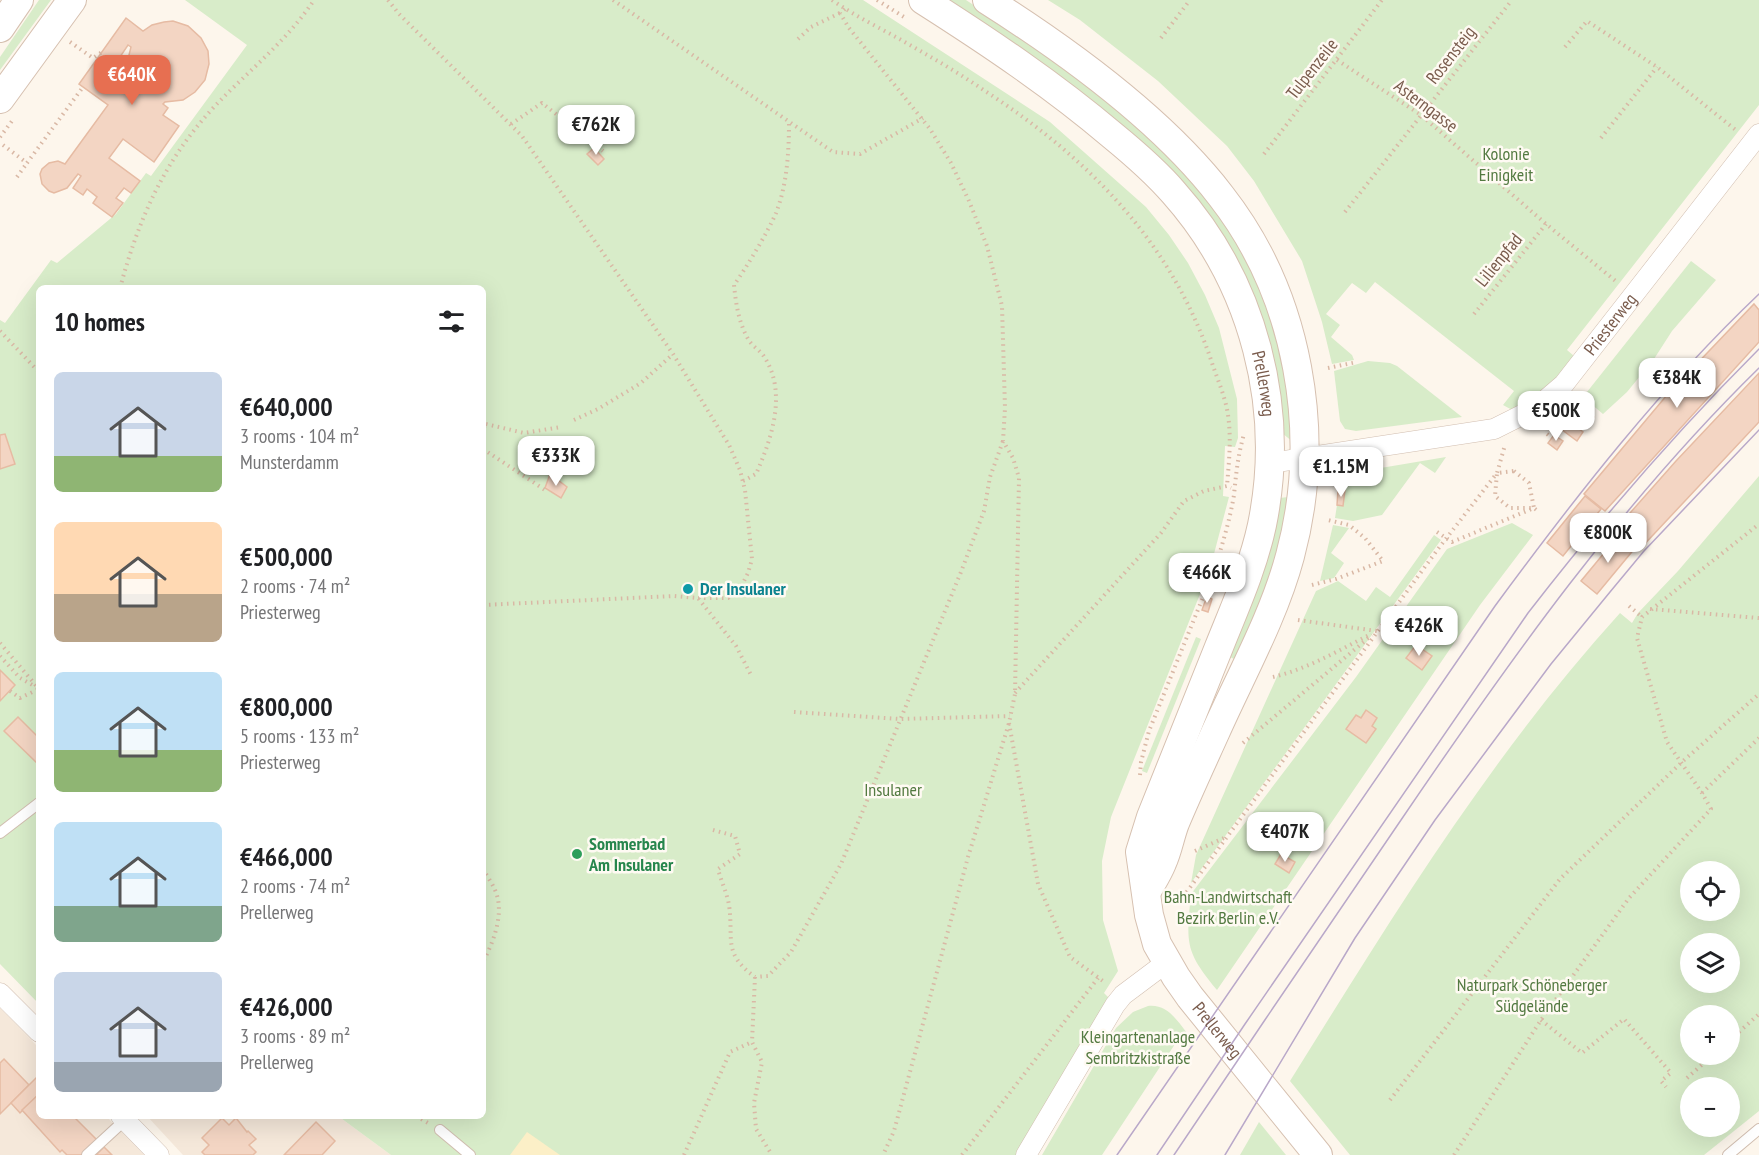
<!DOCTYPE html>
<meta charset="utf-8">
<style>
:root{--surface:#fff;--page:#f6f6f6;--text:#202124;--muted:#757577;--accent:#e76f51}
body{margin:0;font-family:"PT Sans Narrow",sans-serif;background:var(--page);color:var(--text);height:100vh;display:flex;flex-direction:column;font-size:22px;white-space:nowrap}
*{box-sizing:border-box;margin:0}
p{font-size:20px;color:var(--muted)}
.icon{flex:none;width:33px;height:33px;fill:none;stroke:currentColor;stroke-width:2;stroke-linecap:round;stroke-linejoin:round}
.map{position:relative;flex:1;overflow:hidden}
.sheet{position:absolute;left:36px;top:285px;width:450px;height:834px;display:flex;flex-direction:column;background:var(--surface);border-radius:9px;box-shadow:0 6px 24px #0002}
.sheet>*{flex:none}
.buttons{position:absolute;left:1680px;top:861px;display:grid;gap:12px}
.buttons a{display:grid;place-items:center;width:60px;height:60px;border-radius:50%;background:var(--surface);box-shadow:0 6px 24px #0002;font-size:30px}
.price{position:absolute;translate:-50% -51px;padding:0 14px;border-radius:12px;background:#fff;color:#222;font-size:20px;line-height:39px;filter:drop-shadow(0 2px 3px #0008)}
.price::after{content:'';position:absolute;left:50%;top:36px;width:18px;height:14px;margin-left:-9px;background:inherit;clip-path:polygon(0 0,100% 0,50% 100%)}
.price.on{background:var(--accent);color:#fff}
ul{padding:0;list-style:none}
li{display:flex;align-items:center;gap:18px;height:150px;padding:0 18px}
li span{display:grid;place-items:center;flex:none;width:168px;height:120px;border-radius:9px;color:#555}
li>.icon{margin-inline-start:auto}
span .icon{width:72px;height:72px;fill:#fffc;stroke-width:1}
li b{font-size:26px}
h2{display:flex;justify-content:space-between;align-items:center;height:72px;padding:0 18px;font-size:26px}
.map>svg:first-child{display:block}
.residential{fill:#f5e8da}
.green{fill:#d8ecc9;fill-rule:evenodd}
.sand{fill:#fcefc7}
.building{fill:#f3d5c3;stroke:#e6bba3;stroke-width:1.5;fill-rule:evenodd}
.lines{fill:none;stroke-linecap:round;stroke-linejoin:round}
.lane-casing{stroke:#d1beb0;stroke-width:12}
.street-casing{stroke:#d1beb0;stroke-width:21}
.secondary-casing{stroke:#d6c0b0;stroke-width:30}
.path{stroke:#d9b8a5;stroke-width:4;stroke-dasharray:1.5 4.5;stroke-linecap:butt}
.lane{stroke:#fff;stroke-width:10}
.street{stroke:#fff;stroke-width:20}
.secondary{stroke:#fff;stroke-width:28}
.tram{stroke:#b9a8c9;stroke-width:1.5}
.culture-dot{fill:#0f9aa8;stroke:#fffaf3;stroke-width:2}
.leisure-dot{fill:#2e9e5b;stroke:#fffaf3;stroke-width:2}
.labels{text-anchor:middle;stroke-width:5;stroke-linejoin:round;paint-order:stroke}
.street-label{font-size:18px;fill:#7a5c4d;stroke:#fffaf3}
.park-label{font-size:18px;fill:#537a41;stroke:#fffaf3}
.culture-label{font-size:18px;font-weight:bold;fill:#0d838f;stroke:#fffaf3;text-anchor:start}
.leisure-label{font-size:18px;font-weight:bold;fill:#27864d;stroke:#fffaf3;text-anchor:start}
</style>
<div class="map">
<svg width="1759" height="1155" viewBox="0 0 1759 1155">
<rect width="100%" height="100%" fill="#fdf6ec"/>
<g class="residential">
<path d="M 0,1008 L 39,1048 L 39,1116 L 106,1116 L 144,1155 L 0,1155 Z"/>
<path d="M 147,1116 L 338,1116 L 391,1155 L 183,1155 Z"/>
</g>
<g class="green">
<path d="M 39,0 L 51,0 L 0,70 L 0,57 Z"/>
<path d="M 185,0 L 863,0 L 1050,122 L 1146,207 L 1169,235 L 1188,263 L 1205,295 L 1219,328 L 1237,399 L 1238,438 L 1235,447 L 1225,446 L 1223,496 L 1229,497 L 1210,569 L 1111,817 L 1102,861 L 1103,920 L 1118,971 L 1104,993 L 1109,998 L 1017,1155 L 391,1155 L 338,1116 L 483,1116 L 483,288 L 39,288 L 39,1004 L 0,964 L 0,320 L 5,323 L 51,260 L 57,263 L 116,214 L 146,173 L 151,176 L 247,45 Z"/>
<path d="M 945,0 L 966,0 L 1035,46 L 1138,127 L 1200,188 L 1246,256 L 1280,344 L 1293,442 L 1282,433 L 1222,238 Z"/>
<path d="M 1048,0 L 1759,0 L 1759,105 L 1567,350 L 1574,356 L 1545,391 L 1514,411 L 1503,405 L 1514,391 L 1375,282 L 1366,293 L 1352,283 L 1326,314 L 1340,325 L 1331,337 L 1352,355 L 1354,360 L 1332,364 L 1322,322 L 1302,261 L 1254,181 L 1227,146 L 1158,81 L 1080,20 Z"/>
<path d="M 1691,261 L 1716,280 L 1672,331 L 1654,359 L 1627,392 L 1603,414 L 1583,397 Z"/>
<path d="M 1368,361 L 1390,363 L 1397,366 L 1462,417 L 1356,431 L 1345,429 L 1340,421 L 1334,371 Z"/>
<path d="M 1446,457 L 1435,473 L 1420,463 L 1382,515 L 1353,521 L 1335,518 L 1337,505 L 1343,505 L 1345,491 L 1338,490 L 1338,485 L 1351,473 Z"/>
<path d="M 1759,476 L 1759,1111 L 1704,1155 L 1350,1155 L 1290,1081 C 1391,919 1491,755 1620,613 L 1632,623 L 1638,613 L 1678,571 ZM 1690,872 L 1730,872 L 1730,910 L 1690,910 ZM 1690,944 L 1730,944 L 1730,982 L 1690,982 ZM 1690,1016 L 1730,1016 L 1730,1054 L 1690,1054 ZM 1690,1088 L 1730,1088 L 1730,1126 L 1690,1126 Z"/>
<path d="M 1289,497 L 1270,581 L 1236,660 L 1228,656 L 1279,498 Z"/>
<path d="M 1512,523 L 1533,535 L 1480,605 L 1217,990 C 1185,951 1186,944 1191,894 L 1356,677 L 1447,549 Z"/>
<path d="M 1333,525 L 1349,528 L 1331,553 L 1344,563 L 1334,578 L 1320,581 Z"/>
<path d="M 1434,535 L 1441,540 L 1191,883 L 1196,855 L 1316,591 L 1338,581 L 1366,601 L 1376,587 L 1390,597 Z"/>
<path d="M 1196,637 L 1201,639 L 1147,773 L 1142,771 Z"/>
<path d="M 1148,1006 C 1167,1004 1176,1019 1187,1033 L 1177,1041 L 1102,1155 L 1042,1155 L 1116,1028 L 1133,1012 Z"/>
<path d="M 1259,1122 L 1286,1155 L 1240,1155 Z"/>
</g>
<path class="sand" d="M 527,1132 L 560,1155 L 510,1155 Z"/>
<g class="building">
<path d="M 126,18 L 143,31 L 152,25 L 164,22 L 173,21 L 188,26 L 201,38 L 208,51 L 209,64 L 205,80 L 195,92 L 183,100 L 165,102 L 163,104 L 168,108 L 163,115 L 179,126 L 154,162 L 123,139 L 109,158 L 140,181 L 131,193 L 124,188 L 116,198 L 123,203 L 112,217 L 93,203 L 97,197 L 87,189 L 83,195 L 73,188 L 81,176 L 78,174 L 67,188 L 54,193 L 49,191 L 42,184 L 40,174 L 42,169 L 49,163 L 58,161 L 65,164 L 108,105 L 79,84 ZM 128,45 L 131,47 L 128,59 L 130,74 L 103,69 L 113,56 L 118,60 Z"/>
<path d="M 594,148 L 604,159 L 598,165 L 587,154 Z"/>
<path d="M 1754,304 L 1759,310 L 1759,342 L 1605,511 L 1584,494 L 1667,395 Z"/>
<path d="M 1759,373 L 1759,422 L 1639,550 L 1615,530 L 1676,461 Z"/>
<path d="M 1578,406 L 1594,417 L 1587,427 L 1571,415 Z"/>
<path d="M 1567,420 L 1583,432 L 1577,441 L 1561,429 Z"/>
<path d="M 5,434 L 15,464 L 0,469 L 0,435 Z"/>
<path d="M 1554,435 L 1563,441 L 1557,450 L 1548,443 Z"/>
<path d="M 550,474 L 567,487 L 561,498 L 545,488 Z"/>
<path d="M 1338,490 L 1345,490 L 1343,506 L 1337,505 Z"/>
<path d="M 1585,496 L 1601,509 L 1563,556 L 1547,543 Z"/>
<path d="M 1619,535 L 1635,548 L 1597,594 L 1581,581 Z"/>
<path d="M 1207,596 L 1212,599 L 1208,612 L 1202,610 Z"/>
<path d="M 1416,645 L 1432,656 L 1422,670 L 1406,658 Z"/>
<path d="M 0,670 L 15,685 L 0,701 Z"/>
<path d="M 1366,710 L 1377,718 L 1372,726 L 1376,729 L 1366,743 L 1346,729 L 1356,715 L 1361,718 Z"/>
<path d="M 18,717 L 39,738 L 39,765 L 4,731 Z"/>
<path d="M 1281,854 L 1295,862 L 1289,873 L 1275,864 Z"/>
<path d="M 4,1059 L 29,1085 L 0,1114 L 0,1063 Z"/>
<path d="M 36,1078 L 39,1081 L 39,1094 L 20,1113 L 11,1103 Z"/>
<path d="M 39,1094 L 39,1116 L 73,1116 L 104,1147 L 96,1155 L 67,1155 L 62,1150 L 60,1152 L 22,1110 Z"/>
<path d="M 222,1118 L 229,1125 L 236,1118 L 247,1132 L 248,1131 L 256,1139 L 249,1145 L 256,1152 L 253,1155 L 205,1155 L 202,1152 L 209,1145 L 202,1138 Z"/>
<path d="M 316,1122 L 335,1141 L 322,1155 L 284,1155 Z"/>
<path d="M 104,1147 L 112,1155 L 96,1155 Z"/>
</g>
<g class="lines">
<defs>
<g id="lane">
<path d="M 0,833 L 39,803"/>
<path d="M 440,1130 L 470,1155"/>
<path d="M 87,1155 L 125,1120"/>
<path d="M 1728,1155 L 1759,1129"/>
</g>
<g id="street">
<path id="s1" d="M 1270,463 L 1494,429 L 1536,408 L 1564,384 L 1759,134"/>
<path d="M 0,993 L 39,1032"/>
<path d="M 121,1116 L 159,1155"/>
<path d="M 1026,1155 L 1115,1005 L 1123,995 L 1167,962"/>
</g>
<g id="secondary">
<path id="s2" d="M 923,0 C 989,42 1053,85 1112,135 C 1134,153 1156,172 1174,193 C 1254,283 1286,408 1262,525 C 1253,567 1235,607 1219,647 C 1197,703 1174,760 1151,817 L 1140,852 L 1149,915 L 1157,944 L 1176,977 L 1190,997 L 1318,1155"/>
<path d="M 987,0 C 1069,52 1162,119 1221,196 C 1299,296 1323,434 1290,556 C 1274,616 1241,675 1216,731 C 1202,762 1188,792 1175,823 C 1170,836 1168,850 1162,863 C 1158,873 1152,882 1147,891"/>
<path d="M 0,28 L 19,0"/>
<path d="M 0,99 L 72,0"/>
</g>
</defs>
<use href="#lane" class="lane-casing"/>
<use href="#street" class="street-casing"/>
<use href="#secondary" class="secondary-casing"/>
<g class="path">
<path d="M 388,0 L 399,14 L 522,136 L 673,354 L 729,445 L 740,470 L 745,490 L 752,559 L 748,573 L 742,585 L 728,598 L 698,598"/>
<path d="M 613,0 L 833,152 L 860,154 L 923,118"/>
<path d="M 832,0 C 855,16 880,28 903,41 C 931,57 959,73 985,91 C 1090,159 1174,245 1213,366 C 1218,380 1224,395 1227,409 C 1232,435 1229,461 1227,486"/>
<path d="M 877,0 L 904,17"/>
<path d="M 845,9 L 840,13 L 849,28 L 930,129 L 951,163 L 969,201 L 987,246 L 1002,306 L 1005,408 L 1003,441 L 1013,458 L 1019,478 L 1015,694 L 1009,723 L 968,857 L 894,1131 L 883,1155"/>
<path d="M 1161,38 L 1190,0"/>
<path d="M 798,39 L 811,27 L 840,13"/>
<path d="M 70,42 L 93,58 L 102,52"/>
<path d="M 1565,47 L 1587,21 L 1657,67 L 1737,131"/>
<path d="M 1337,60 L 1421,115 L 1546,224 L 1618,283"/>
<path d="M 511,124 L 542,103 L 603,151"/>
<path d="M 0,137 L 12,121"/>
<path d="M 1601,138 L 1657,67"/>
<path d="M 3,145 L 27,163 L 83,87"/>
<path d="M 1264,154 L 1382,0"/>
<path d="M 17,177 L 27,163"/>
<path d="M 1345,212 L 1512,0"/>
<path d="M 120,288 C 139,218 164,161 214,107 C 247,72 287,41 314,0"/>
<path d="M 1474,314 L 1546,224"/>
<path d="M 0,331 L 39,372"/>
<path d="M 1328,368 L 1357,362"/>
<path d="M 574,420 L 598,409 L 641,383 L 673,354"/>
<path d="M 483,422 L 486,424 L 483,429"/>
<path d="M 486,424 L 524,433 L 561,427"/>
<path d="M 1547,434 L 1552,438"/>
<path d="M 483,449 L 545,490"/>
<path d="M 1514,471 L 1529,483 L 1534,508 L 1510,508 L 1495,496 L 1497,473 Z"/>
<path d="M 743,481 L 756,474 C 772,438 788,391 763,355 C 759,350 754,347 750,342 C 739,325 736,305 734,285 C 746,268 768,232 776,213 C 787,185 789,152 789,122"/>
<path d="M 1437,532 L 1452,542 L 1534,508 L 1539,512"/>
<path d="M 1623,537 L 1628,531"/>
<path d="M 1312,585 L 1336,579 L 1383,561 L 1365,538 L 1349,525 L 1328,520"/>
<path d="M 483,605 L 674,596 L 698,598 L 736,646 L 751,675"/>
<path d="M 1629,606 L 1642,617"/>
<path d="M 1650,609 L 1759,618"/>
<path d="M 1298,620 L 1377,631"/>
<path d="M 0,643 L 39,689"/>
<path d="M 0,656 L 20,678 L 36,687"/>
<path d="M 1273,677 C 1307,669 1338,651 1369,635"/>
<path d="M 10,691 L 20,698 L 39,689"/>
<path d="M 1015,693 L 1161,533 L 1184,501 L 1204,491 L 1227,486 L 1231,488"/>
<path d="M 794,712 L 900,719 L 1010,716"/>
<path d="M 1009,723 L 1038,884 L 1070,957 L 1103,981"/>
<path d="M 1243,743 L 1372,635"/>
<path d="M 1140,775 L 1141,762 L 1149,731 L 1216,565 C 1223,542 1230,519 1234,495 C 1236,474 1238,455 1244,434"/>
<path d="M 1702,793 L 1759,738"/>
<path d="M 713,830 L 735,836 L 740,854 L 718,869 C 721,881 727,893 729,905 C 734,939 722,953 755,977 L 768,976 L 791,952 L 841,864 L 961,572 L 984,511 L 990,477 L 1003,441"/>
<path d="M 1195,851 L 1224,838"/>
<path d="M 483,869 C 487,876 492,883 495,890 C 505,912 494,941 483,962"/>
<path d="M 1183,897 L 1438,549 L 1497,473 L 1505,445"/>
<path d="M 755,977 L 752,1042 L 762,1062 L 754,1103 L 756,1129 L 772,1155"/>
<path d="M 1541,1020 L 1582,1053 L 1624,1019 L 1671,1073 L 1661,1081 L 1666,1087"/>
<path d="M 1730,1040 L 1759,1014"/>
<path d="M 1687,1078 L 1714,1054"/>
<path d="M 1390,1100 L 1560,879 L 1682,762 L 1759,694"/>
<path d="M 416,1116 L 428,1123"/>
<path d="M 684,1155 L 730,1052 L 752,1042"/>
<path d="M 962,1155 L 1098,978"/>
<path d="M 1454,1155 L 1541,1020 L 1629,898 L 1711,809 L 1702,793 L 1667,742 L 1637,638 L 1642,617 L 1759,524"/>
</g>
<use href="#lane" class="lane"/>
<use href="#street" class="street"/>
<use href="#secondary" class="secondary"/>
<g class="tram">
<path d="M 1117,1155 L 1495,606 C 1576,496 1660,388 1759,294"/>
<path d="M 1157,1155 L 1245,1024 L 1528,613 C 1600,520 1676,432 1759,349"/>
<path d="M 1174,1155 C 1249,1043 1325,931 1401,820 C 1509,661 1621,503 1759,368"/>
<path d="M 1225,1155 L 1355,938 L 1435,820 L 1551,664 L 1610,592 L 1644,551 L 1759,430"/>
</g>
</g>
<circle class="culture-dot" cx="688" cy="589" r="6"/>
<circle class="leisure-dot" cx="577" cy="854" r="6"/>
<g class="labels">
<g class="street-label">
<text transform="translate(1451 55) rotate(-52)" y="6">Rosensteig</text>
<text transform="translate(1312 69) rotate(-52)" y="6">Tulpenzeile</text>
<text transform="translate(1426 106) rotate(37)" y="6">Asterngasse</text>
<text transform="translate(1499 260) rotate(-51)" y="6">Lilienpfad</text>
<text dy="6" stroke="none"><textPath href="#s1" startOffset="386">Priesterweg</textPath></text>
<text dy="6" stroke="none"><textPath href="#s2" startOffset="531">Prellerweg</textPath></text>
<text dy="6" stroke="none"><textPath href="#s2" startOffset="1222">Prellerweg</textPath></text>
</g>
<g class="park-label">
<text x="1506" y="160">Kolonie<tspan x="1506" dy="21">Einigkeit</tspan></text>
<text x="893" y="796">Insulaner</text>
<text x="1228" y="903">Bahn-Landwirtschaft<tspan x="1228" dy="21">Bezirk Berlin e.V.</tspan></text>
<text x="1532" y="991">Naturpark Schöneberger<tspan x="1532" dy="21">Südgelände</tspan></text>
<text x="1138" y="1043">Kleingartenanlage<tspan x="1138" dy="21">Sembritzkistraße</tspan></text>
</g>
<g class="culture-label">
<text x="700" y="595">Der Insulaner</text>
</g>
<g class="leisure-label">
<text x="589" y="850">Sommerbad<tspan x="589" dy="21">Am Insulaner</tspan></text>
</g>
</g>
</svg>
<div class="buttons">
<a><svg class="icon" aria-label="locate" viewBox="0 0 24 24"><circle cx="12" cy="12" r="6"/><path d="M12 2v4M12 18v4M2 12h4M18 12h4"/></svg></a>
<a><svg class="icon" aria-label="layers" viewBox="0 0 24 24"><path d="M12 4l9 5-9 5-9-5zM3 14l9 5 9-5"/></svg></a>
<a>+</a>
<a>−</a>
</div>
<b class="price on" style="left:132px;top:106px">€640K</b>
<b class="price" style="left:596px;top:156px">€762K</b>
<b class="price" style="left:1677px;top:409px">€384K</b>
<b class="price" style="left:1556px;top:442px">€500K</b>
<b class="price" style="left:556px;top:487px">€333K</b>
<b class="price" style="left:1341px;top:498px">€1.15M</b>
<b class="price" style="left:1608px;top:564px">€800K</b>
<b class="price" style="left:1207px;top:604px">€466K</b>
<b class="price" style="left:1419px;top:657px">€426K</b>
<b class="price" style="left:1285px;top:863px">€407K</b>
<section class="sheet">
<h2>10 homes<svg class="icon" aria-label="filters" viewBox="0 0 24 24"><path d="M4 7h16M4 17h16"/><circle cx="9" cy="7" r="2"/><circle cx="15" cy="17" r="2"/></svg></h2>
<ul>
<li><span style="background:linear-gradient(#c9d6e8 70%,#8fb573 0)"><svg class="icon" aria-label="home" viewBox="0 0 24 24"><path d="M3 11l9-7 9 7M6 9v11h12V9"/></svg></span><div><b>€640,000</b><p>3 rooms · 104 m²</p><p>Munsterdamm</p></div></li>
<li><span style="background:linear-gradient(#ffd9b3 60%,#b9a48a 0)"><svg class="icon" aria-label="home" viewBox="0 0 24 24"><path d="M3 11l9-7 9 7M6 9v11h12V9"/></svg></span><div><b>€500,000</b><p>2 rooms · 74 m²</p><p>Priesterweg</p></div></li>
<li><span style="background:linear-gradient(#bfe0f5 65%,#8fb573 0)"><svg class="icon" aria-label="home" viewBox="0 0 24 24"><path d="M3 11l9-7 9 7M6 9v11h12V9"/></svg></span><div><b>€800,000</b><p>5 rooms · 133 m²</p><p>Priesterweg</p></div></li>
<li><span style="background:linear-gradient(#bfe0f5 70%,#7fa58c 0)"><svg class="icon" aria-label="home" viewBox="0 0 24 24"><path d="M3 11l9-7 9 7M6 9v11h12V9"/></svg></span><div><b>€466,000</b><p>2 rooms · 74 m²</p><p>Prellerweg</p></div></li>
<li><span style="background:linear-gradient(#c9d6e8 75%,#9aa5b1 0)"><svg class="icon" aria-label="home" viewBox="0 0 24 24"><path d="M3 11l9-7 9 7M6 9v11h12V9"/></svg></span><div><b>€426,000</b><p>3 rooms · 89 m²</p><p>Prellerweg</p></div></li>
</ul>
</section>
</div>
